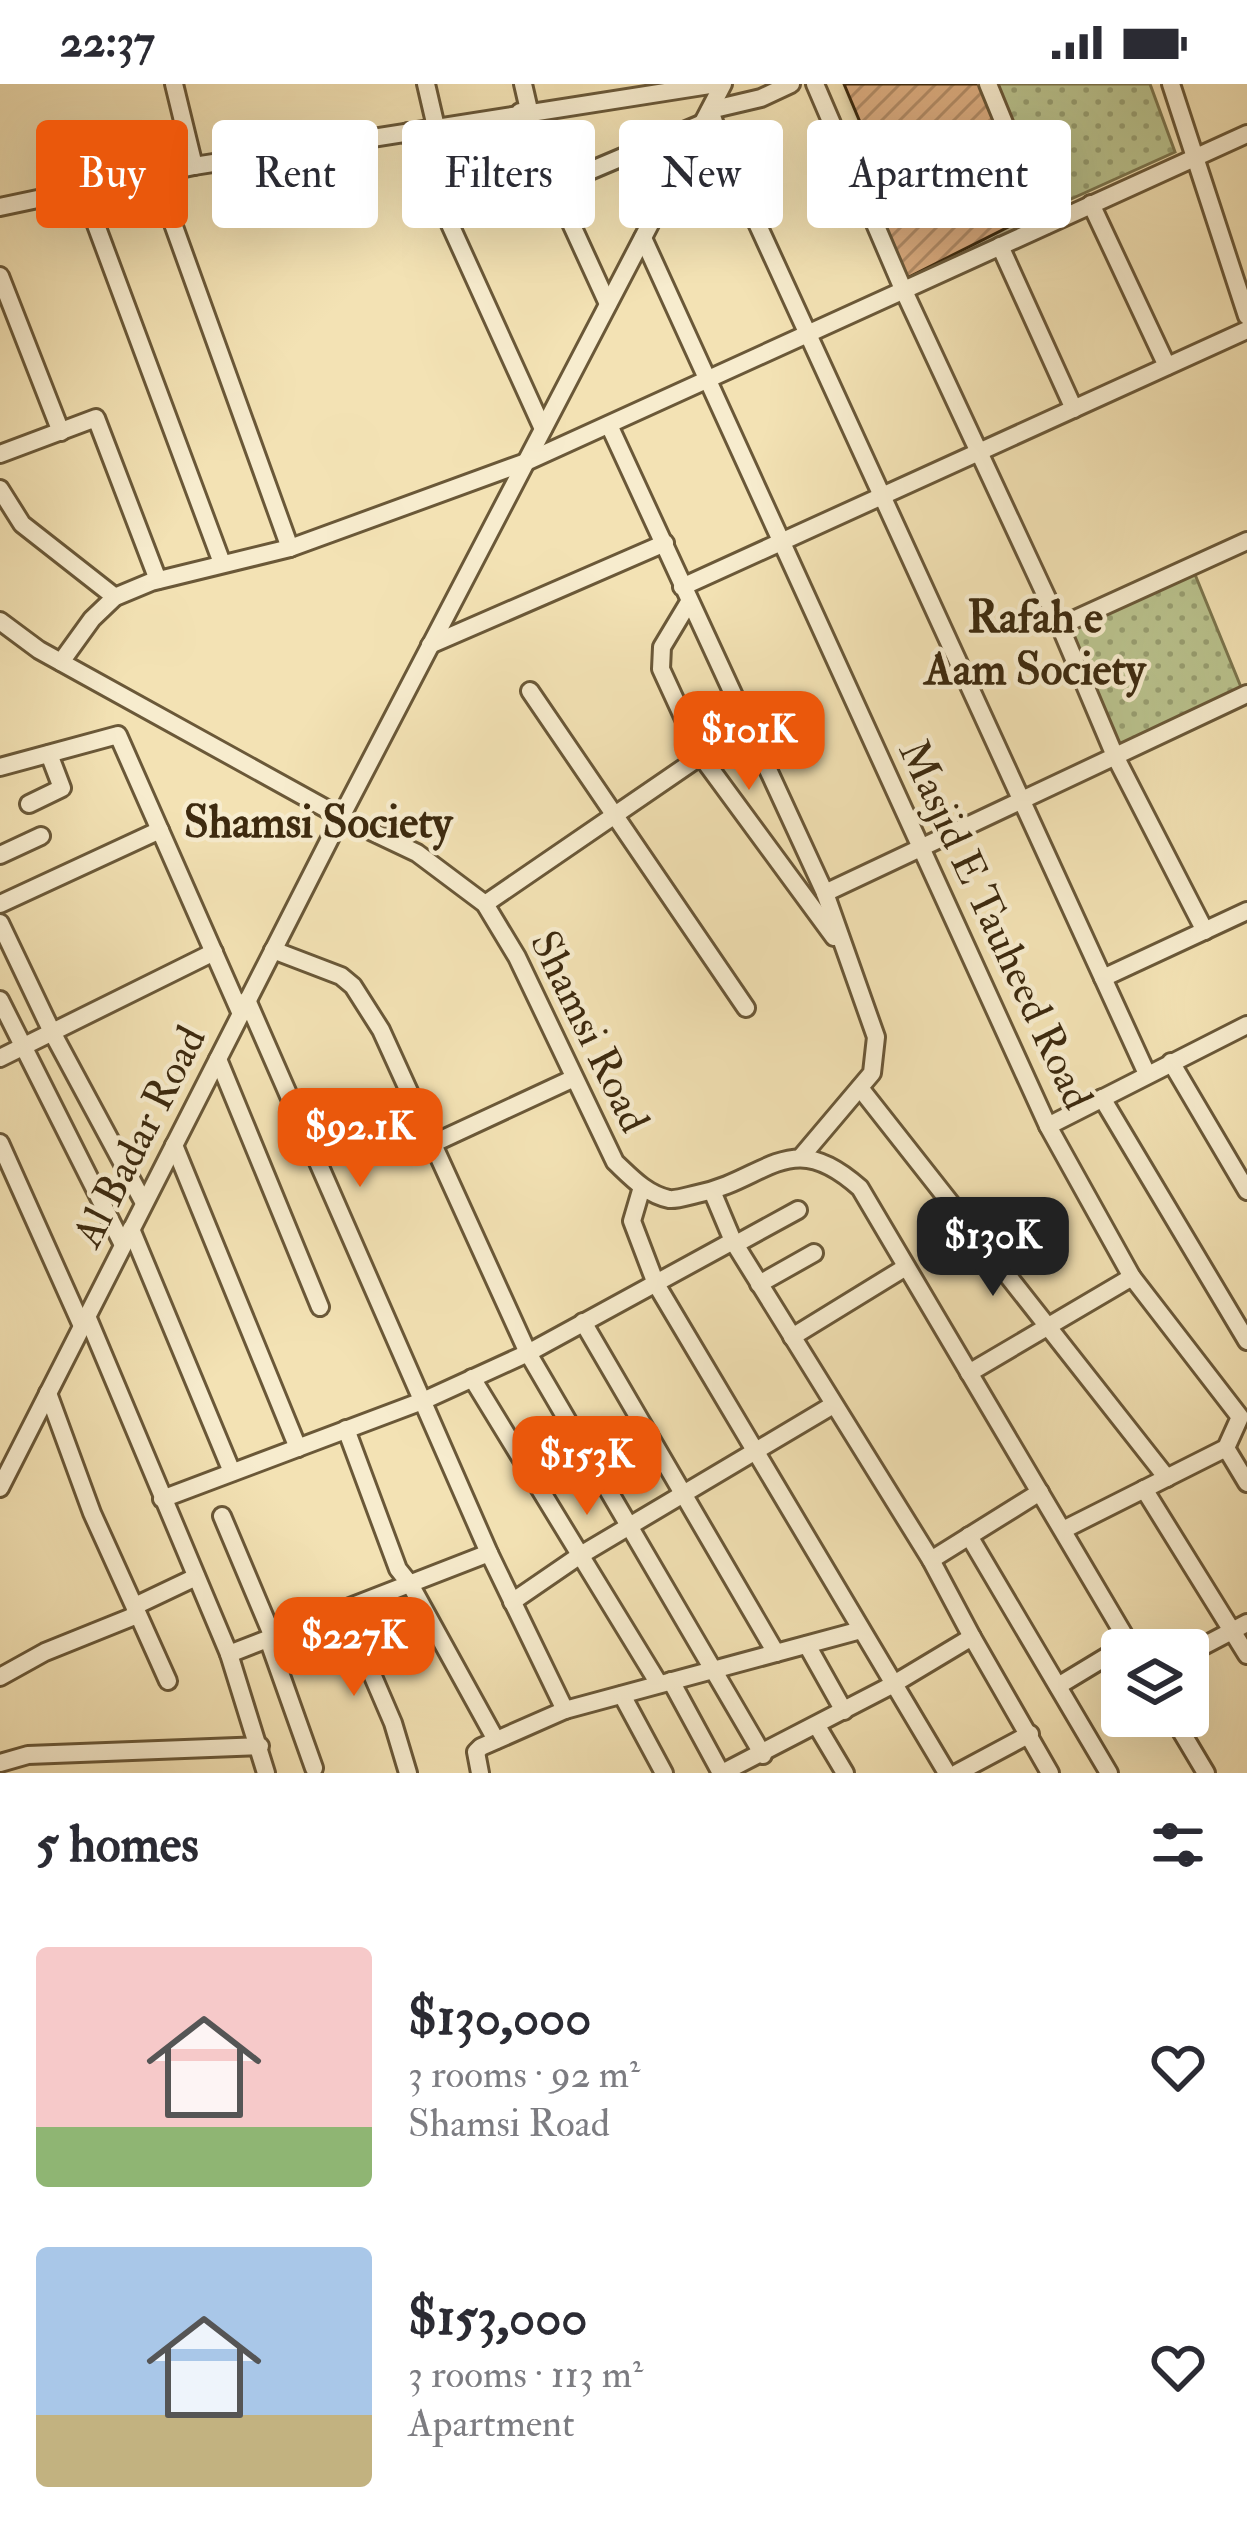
<!DOCTYPE html>
<meta charset="utf-8">
<style>
:root{--surface:#fff;--page:#f7f7f7;--text:#2b2b33;--muted:#7c7c81;--accent:#ea580c}
body{margin:0;font-family:"IM FELL Double Pica",serif;background:var(--page);color:var(--text);height:100vh;display:flex;flex-direction:column;font-size:45px;white-space:nowrap}
*{box-sizing:border-box;margin:0}
p{font-size:39px;color:var(--muted)}
.icon{flex:none;width:66px;height:66px;fill:none;stroke:currentColor;stroke-width:2;stroke-linecap:round;stroke-linejoin:round}
.map{position:relative;height:1689px;overflow:hidden}
.drawer{display:flex;flex-direction:column;background:var(--surface);flex:1}
.drawer>*{flex:none}
.banner{position:absolute;left:36px;top:36px;width:1176px;height:108px;display:flex;gap:24px}
.buttons{position:absolute;left:1101px;top:1545px;display:grid;gap:24px}
.buttons a{display:grid;place-items:center;width:108px;height:108px;border-radius:12px;background:var(--surface);box-shadow:0 12px 48px #0002;font-size:60px}
.price{position:absolute;translate:-50% -102px;padding:0 27px;border-radius:24px;background:var(--accent);color:#fff;font-size:39px;line-height:78px;filter:drop-shadow(0 3px 6px #0008)}
.price::after{content:'';position:absolute;left:50%;top:72px;width:36px;height:27px;margin-left:-18px;background:inherit;clip-path:polygon(0 0,100% 0,50% 100%)}
.price.on{background:#222;color:#fff}
ul{padding:0;list-style:none}
li{display:flex;align-items:center;gap:36px;height:300px;padding:0 36px}
li span{display:grid;place-items:center;flex:none;width:336px;height:240px;border-radius:12px;color:#555}
li>.icon{margin-inline-start:auto}
span .icon{width:144px;height:144px;fill:#fffc;stroke-width:1}
li b{font-size:51px}
h2{display:flex;justify-content:space-between;align-items:center;height:144px;padding:0 36px;font-size:51px}
.chip{padding:0 42px;border-radius:12px;background:var(--surface);box-shadow:0 12px 48px #0002;font-size:42px;line-height:108px}
.chip.on{background:var(--accent);color:#fff}
.status{display:flex;justify-content:space-between;align-items:center;height:84px;padding:0 60px;background:var(--surface);direction:ltr}
.status svg{height:33px;fill:currentColor}
.map>svg:first-child{display:block}
.green{fill:url(#green-dots);stroke:#7c764e;stroke-width:3}
.building{fill:url(#building-hatch);stroke:#3d2a0f;stroke-width:3;filter:url(#shadow)}
.lines{fill:none;stroke-linecap:round;stroke-linejoin:round}
.minor-casing{stroke:#6a5838;stroke-width:22}
.minor{stroke:#f7ecce;stroke-width:16}
.labels{text-anchor:middle;stroke-width:9;stroke-linejoin:round;paint-order:stroke}
.street-label{font-size:42px;fill:#3d2a0f;stroke:#f7ecce}
.neighbourhood-label{font-size:45px;font-weight:bold;fill:#3d2a0f;stroke:#f7ecce}
</style>
<div class="status"><b>22:37</b><svg viewBox="0 0 49 12"><path d="M0 12V9h3v3zM5 12V6h3v6zM10 12V3h3v9zM15 12V0h3v12zM26 1h20v11H26zM47 4h2v5h-2z"/></svg></div>
<div class="map">
<svg width="1247" height="1689" viewBox="0 0 1247 1689">
<defs>
<pattern id="green-dots" width="8" height="8" patternUnits="userSpaceOnUse" patternTransform="scale(3)"><rect width="8" height="8" fill="#bac38e"/><path d="M2 2h.1M6 6h.1" fill="none" stroke="#989f72" stroke-width="1.8" stroke-linecap="round"/></pattern>
<pattern id="building-hatch" width="6" height="6" patternUnits="userSpaceOnUse" patternTransform="scale(3)"><rect width="6" height="6" fill="#dbac7f"/><path d="M-1 1l2-2M0 6l6-6M5 7l2-2" fill="none" stroke="#b38c66"/></pattern>
<filter id="shadow"><feDropShadow dx="3.5" dy="6" stdDeviation="6" flood-color="#0004"/></filter>
</defs>
<rect width="100%" height="100%" fill="#f3e2b4"/>
<filter id="stains"><feTurbulence type="fractalNoise" baseFrequency=".00167" numOctaves="4"/><feColorMatrix values="0 0 0 0 .2 0 0 0 0 .09 0 0 0 0 .02 0 0 0 .5 -.17"/></filter>
<radialGradient id="worn" r=".72"><stop offset=".6" stop-color="#630" stop-opacity="0"/><stop offset="1" stop-color="#630" stop-opacity=".3"/></radialGradient>
<g class="green">
<path d="M 993,0 L 1150,0 L 1175,68 L 1040,129 Z"/>
<path d="M 1194,488 L 1243,608 L 1121,667 L 1065,543 Z"/>
</g>
<path class="building" d="M 844,0 L 983,0 L 1034,130 L 907,194 L 846,58 L 865,50 Z"/>
<g class="lines">
<defs>
<g id="minor">
<path d="M 174,0 L 194,82"/>
<path d="M 426,0 L 436,43"/>
<path d="M 523,0 L 529,26"/>
<path d="M 791,0 L 761,14 L 710,26 L 724,67 L 1147,990"/>
<path d="M 815,0 L 903,205 L 1060,542 L 1115,672 L 1205,847"/>
<path d="M 988,0 L 1046,141"/>
<path d="M 1171,0 L 1247,232"/>
<path d="M 520,28 L 608,220"/>
<path d="M 408,48 L 543,345"/>
<path d="M 554,102 L 703,39"/>
<path d="M 83,106 L 222,479"/>
<path d="M 1091,120 L 1167,282"/>
<path d="M 0,123 L 194,82 L 716,0"/>
<path d="M 168,126 L 290,464"/>
<path d="M 643,154 L 1048,1042 L 1132,1193 L 1240,1333 L 1226,1364 L 1063,1446"/>
<path d="M 1000,162 L 1074,325"/>
<path d="M 0,192 L 61,348"/>
<path d="M 609,341 L 825,809 L 876,953 L 872,989 L 801,1073"/>
<path d="M 0,370 L 96,334 L 158,496"/>
<path d="M 0,405 L 22,440 L 115,513"/>
<path d="M 682,503 L 1247,246"/>
<path d="M 689,518 L 662,563 L 661,585 L 701,672 L 834,853"/>
<path d="M 0,537 L 39,566 L 341,733 L 417,769 L 485,820 L 517,873 L 615,1078 C 631,1093 646,1110 669,1115 C 677,1116 688,1112 697,1110 C 767,1096 790,1041 860,1104 L 1133,1566"/>
<path d="M 1060,542 L 1247,457"/>
<path d="M 430,561 L 665,459"/>
<path d="M 61,578 L 92,535 L 115,513 L 151,498 L 290,464 L 526,378 L 1247,50"/>
<path d="M 530,607 L 746,924"/>
<path d="M 0,683 L 118,651 L 241,930"/>
<path d="M 29,720 L 62,704 L 49,670"/>
<path d="M 0,771 L 41,752"/>
<path d="M 825,809 L 1247,610"/>
<path d="M 0,820 L 160,746"/>
<path d="M 485,820 L 701,672"/>
<path d="M 0,839 L 52,948 L 144,1119"/>
<path d="M 273,866 L 341,892 L 353,902 L 381,946 L 528,1269 L 763,1671"/>
<path d="M 1103,894 L 1247,827"/>
<path d="M 0,916 L 123,1161"/>
<path d="M 247,916 L 489,1469 L 565,1626"/>
<path d="M 0,974 L 214,868"/>
<path d="M 218,975 L 320,1223"/>
<path d="M 1171,978 L 1247,1107"/>
<path d="M 860,1004 L 1167,1394"/>
<path d="M 1102,1014 L 1247,1257"/>
<path d="M 1048,1042 L 1247,941"/>
<path d="M 0,1059 L 82,1242"/>
<path d="M 432,1060 L 572,995"/>
<path d="M 174,1061 L 298,1364"/>
<path d="M 642,1103 L 632,1137 L 656,1200 L 947,1689"/>
<path d="M 712,1107 L 733,1157 L 931,1476 L 1040,1408"/>
<path d="M 131,1145 L 232,1388"/>
<path d="M 736,1160 L 798,1126"/>
<path d="M 759,1200 L 814,1169"/>
<path d="M 87,1232 L 229,1570 L 266,1689"/>
<path d="M 583,1238 L 776,1569"/>
<path d="M 792,1253 L 906,1183"/>
<path d="M 969,1289 L 1132,1193"/>
<path d="M 472,1294 L 659,1600"/>
<path d="M 346,1345 L 398,1485 L 410,1500 L 496,1656"/>
<path d="M 1226,1364 L 1247,1399"/>
<path d="M 0,1404 L 341,733 L 723,0"/>
<path d="M 1144,1405 L 1247,1571"/>
<path d="M 162,1415 L 425,1316 L 528,1269 L 733,1157"/>
<path d="M 222,1432 L 273,1553"/>
<path d="M 969,1452 L 1109,1689"/>
<path d="M 931,1476 L 972,1553"/>
<path d="M 512,1518 L 579,1472 L 833,1321"/>
<path d="M 135,1522 L 196,1493"/>
<path d="M 344,1525 L 393,1639 L 408,1689"/>
<path d="M 137,1528 L 168,1597"/>
<path d="M 268,1555 L 314,1684"/>
<path d="M 807,1561 L 844,1627"/>
<path d="M 229,1570 L 489,1469"/>
<path d="M 1188,1570 L 1247,1539"/>
<path d="M 0,1593 L 45,1568 L 132,1533 L 136,1526 L 92,1429 L 48,1309"/>
<path d="M 671,1597 L 721,1689"/>
<path d="M 1058,1602 L 1129,1559"/>
<path d="M 622,1611 L 664,1689"/>
<path d="M 1172,1632 L 1206,1689"/>
<path d="M 817,1642 L 845,1689"/>
<path d="M 0,1679 L 28,1671 L 260,1662"/>
<path d="M 480,1689 L 476,1668 L 481,1663 L 565,1626 L 861,1546"/>
<path d="M 722,1689 L 892,1601 L 972,1553 L 1050,1689"/>
<path d="M 957,1689 L 1030,1650"/>
</g>
</defs>
<use href="#minor" class="minor-casing"/>
<use href="#minor" class="minor"/>
</g>
<g class="labels">
<g class="street-label">
<text transform="translate(997 840) rotate(65)" y="15">Masjid E Tauheed Road</text>
<text transform="translate(591 947) rotate(64)" y="15">Shamsi Road</text>
<text transform="translate(138 1052) rotate(-63)" y="15">Al Badar Road</text>
</g>
<g class="neighbourhood-label">
<text x="1035" y="548">Rafah e<tspan x="1035" dy="52">Aam Society</tspan></text>
<text x="318" y="753">Shamsi Society</text>
</g>
</g>
<rect width="100%" height="100%" filter="url(#stains)"/>
<rect width="100%" height="100%" fill="url(#worn)"/>
</svg>
<div class="buttons">
<a><svg class="icon" aria-label="layers" viewBox="0 0 24 24"><path d="M12 4l9 5-9 5-9-5zM3 14l9 5 9-5"/></svg></a>
</div>
<b class="price" style="left:749px;top:709px">$101K</b>
<b class="price" style="left:360px;top:1106px">$92.1K</b>
<b class="price on" style="left:993px;top:1215px">$130K</b>
<b class="price" style="left:587px;top:1434px">$153K</b>
<b class="price" style="left:354px;top:1615px">$227K</b>
<div class="banner">
<a class="chip on">Buy</a>
<a class="chip">Rent</a>
<a class="chip">Filters</a>
<a class="chip">New</a>
<a class="chip">Apartment</a>
</div>
</div>
<section class="drawer">
<h2>5 homes<svg class="icon" aria-label="filters" viewBox="0 0 24 24"><path d="M4 7h16M4 17h16"/><circle cx="9" cy="7" r="2"/><circle cx="15" cy="17" r="2"/></svg></h2>
<ul>
<li><span style="background:linear-gradient(#f6c9c9 75%,#8fb573 0)"><svg class="icon" aria-label="home" viewBox="0 0 24 24"><path d="M3 11l9-7 9 7M6 9v11h12V9"/></svg></span><div><b>$130,000</b><p>3 rooms · 92 m²</p><p>Shamsi Road</p></div><svg class="icon" aria-label="heart" viewBox="0 0 24 24"><path d="M12 20l-8-8c-3-5 5-10 8-4 3-6 11-1 8 4z"/></svg></li>
<li><span style="background:linear-gradient(#a9c7e8 70%,#c2b280 0)"><svg class="icon" aria-label="home" viewBox="0 0 24 24"><path d="M3 11l9-7 9 7M6 9v11h12V9"/></svg></span><div><b>$153,000</b><p>3 rooms · 113 m²</p><p>Apartment</p></div><svg class="icon" aria-label="heart" viewBox="0 0 24 24"><path d="M12 20l-8-8c-3-5 5-10 8-4 3-6 11-1 8 4z"/></svg></li>
</ul>
</section>
